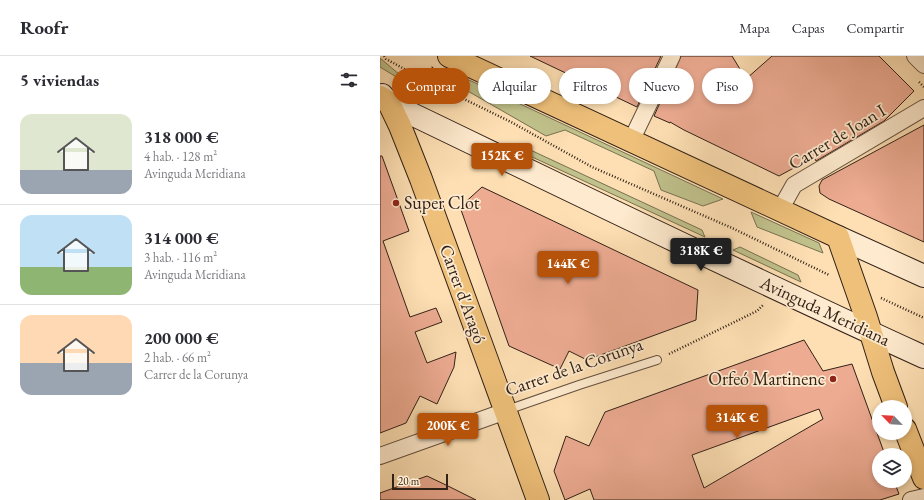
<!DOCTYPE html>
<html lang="es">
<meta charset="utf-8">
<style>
:root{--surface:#fff;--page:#f2f2f3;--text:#2b2b33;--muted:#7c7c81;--line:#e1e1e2;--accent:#b45309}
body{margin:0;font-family:"EB Garamond",serif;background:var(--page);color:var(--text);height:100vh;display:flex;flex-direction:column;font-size:15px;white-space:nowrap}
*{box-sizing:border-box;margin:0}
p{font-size:13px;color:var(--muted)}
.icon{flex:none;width:22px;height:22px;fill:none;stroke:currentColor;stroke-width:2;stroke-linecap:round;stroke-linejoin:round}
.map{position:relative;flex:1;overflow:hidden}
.side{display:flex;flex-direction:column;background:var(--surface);width:380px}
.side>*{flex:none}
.hud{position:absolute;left:12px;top:12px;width:380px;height:36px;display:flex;gap:8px}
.needle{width:26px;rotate:295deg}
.buttons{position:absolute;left:492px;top:344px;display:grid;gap:8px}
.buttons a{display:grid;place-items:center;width:40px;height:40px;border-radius:50%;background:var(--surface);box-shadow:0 2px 6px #0003;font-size:20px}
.scale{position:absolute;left:12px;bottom:10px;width:56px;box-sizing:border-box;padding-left:4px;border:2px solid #312117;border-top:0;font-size:11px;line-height:14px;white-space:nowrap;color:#312117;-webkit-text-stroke:3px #feeace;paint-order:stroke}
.price{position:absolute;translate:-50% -34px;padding:0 9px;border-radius:4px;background:var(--accent);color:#fff;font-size:13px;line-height:26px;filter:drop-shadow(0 1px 2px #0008)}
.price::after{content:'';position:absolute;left:50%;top:24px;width:12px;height:9px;margin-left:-6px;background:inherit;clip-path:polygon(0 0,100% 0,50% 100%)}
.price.active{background:#222;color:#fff}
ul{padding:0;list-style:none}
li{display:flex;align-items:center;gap:12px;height:100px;padding:0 20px}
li+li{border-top:1px solid var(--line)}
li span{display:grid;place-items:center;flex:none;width:112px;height:80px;border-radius:12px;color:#555}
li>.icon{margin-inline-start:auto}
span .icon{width:48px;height:48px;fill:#fffc;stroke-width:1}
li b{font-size:17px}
h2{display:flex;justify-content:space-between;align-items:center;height:48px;padding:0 20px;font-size:17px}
.chip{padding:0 14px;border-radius:18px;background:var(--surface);box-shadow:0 2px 6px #0003;font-size:14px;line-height:36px}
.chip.active{background:var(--accent);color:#fff}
header{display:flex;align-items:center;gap:24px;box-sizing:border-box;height:56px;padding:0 20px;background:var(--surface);border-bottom:1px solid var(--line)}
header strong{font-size:19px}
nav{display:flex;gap:22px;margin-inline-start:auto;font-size:14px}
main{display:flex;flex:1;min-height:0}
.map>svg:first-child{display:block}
.green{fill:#c0c18b;stroke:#787151}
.building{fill:#edab92;stroke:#312117;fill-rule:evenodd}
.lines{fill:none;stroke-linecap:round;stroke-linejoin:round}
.lane-casing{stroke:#64503e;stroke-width:10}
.street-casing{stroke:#64503e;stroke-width:18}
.secondary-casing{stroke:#312117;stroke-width:24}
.primary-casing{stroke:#312117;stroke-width:24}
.path{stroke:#312117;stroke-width:2.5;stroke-dasharray:1 2;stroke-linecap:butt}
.lane{stroke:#feeace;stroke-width:8}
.street{stroke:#feeace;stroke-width:16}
.secondary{stroke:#feeace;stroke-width:22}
.primary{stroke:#eec07a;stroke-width:22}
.poi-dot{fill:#8f2418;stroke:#feeace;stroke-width:1.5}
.labels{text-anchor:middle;stroke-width:3.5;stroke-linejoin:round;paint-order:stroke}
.street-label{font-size:18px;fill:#312117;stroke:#feeace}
.poi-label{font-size:18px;fill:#312117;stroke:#feeace;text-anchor:start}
</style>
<header>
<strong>Roofr</strong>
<nav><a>Mapa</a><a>Capas</a><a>Compartir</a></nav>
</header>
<main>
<section class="side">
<h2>5 viviendas<svg class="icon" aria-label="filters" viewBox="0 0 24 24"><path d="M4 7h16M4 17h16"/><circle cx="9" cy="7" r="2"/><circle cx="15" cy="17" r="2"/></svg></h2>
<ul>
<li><span style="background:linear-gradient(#dfe7d0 70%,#9aa5b1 0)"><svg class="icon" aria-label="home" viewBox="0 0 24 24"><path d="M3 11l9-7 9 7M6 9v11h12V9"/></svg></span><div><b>318 000 €</b><p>4 hab. · 128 m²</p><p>Avinguda Meridiana</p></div></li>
<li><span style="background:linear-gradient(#bfe0f5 65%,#8fb573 0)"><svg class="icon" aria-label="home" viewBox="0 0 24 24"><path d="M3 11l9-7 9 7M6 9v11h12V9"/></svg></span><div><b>314 000 €</b><p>3 hab. · 116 m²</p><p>Avinguda Meridiana</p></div></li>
<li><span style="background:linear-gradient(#ffd9b3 60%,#9aa5b1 0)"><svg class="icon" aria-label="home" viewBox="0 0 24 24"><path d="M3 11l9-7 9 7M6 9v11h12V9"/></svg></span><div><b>200 000 €</b><p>2 hab. · 66 m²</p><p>Carrer de la Corunya</p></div></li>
</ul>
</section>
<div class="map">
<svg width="544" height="444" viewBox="0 0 544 444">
<rect width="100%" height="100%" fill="#fddfb3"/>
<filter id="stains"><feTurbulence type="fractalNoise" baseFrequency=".005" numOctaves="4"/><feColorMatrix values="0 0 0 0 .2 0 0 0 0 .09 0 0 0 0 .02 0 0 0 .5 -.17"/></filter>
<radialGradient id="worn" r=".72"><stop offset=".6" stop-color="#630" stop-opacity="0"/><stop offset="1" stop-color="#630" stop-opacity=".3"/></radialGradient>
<g class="green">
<path d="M 0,2 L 20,19 L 18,22 L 0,11 Z"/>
<path d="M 74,17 L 343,143 L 323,150 L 281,134 L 274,115 L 185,74 L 166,80 L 79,30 Z"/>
<path d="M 144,91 L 322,174 L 325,181 L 137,94 Z"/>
<path d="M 371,156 L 439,187 L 443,197 L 377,171 Z"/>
<path d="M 360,191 L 418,219 L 421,226 L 353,194 Z"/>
</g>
<g class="building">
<path d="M 150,0 L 281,0 L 257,51 Z"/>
<path d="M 301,0 L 352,0 L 366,23 L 392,0 L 499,0 L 534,35 L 504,65 L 436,105 L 434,101 L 399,120 L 304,74 L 290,66 L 290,67 L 274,60 Z"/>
<path d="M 544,69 L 544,186 L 449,143 L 440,137 L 439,130 L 442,124 Z"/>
<path d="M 0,100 L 2,100 L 29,175 L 3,185 L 30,261 L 56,252 L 62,266 L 35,276 L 47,307 L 76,296 L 74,311 L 57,348 L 40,340 L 26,367 L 0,377 Z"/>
<path d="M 102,131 L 318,234 L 316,264 L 207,304 L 189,295 L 180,313 L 129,290 L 80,151 Z"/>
<path d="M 424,284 L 443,315 L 472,308 L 505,399 L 499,399 L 499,425 L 514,425 L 519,438 L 500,444 L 214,444 L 210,433 L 185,444 L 174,415 L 186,380 L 209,390 L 225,356 ZM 439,353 L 443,363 L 324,432 L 312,399 Z"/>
<path d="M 47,420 L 66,429 L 96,444 L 0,444 L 0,437 Z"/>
</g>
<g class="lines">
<defs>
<path id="lane" d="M 127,354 L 199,329 L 277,304"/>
<g id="street">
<path d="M 535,0 L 544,9"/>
<path d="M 251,85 L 292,0"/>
<path d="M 400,154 L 414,129 L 544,52"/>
<path d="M 0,400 L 126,355"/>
<path d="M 531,444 L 544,441"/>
</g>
<g id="secondary">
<path d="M 2,39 L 9,47 C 187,133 364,219 544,301"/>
<path d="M 458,181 L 544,220"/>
</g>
<g id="primary">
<path d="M 69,0 L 458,181 L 486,261 L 503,316 L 516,351"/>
<path d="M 0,41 L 9,47 L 20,70 L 41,123 L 158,444"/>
<path d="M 525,373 L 544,422"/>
</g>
</defs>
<use href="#lane" class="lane-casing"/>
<use href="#street" class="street-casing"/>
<use href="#secondary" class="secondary-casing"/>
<use href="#primary" class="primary-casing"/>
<g class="path">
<path d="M 4,0 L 6,3 L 41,22 L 131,66 L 212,111 L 352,172 L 449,219"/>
<path d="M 539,26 L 544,31"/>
<path d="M 29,31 L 41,22 L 53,11"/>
<path d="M 501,242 L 544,262"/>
<path d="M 289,298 L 377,255 L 383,249"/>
</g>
<use href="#lane" class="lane"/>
<use href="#street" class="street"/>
<use href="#secondary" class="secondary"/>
<use href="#primary" class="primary"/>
</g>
<g class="poi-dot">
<circle cx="16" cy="147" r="4"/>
<circle cx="453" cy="323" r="4"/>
</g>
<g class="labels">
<g class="street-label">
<text transform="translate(457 81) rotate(-31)" y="6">Carrer de Joan I</text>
<text transform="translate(83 238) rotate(70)" y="6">Carrer d'Aragó</text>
<text transform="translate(445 255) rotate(25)" y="6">Avinguda Meridiana</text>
<text transform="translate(194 311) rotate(-19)" y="6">Carrer de la Corunya</text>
</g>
<g class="poi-label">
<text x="24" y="153">Super Clot</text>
<text x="445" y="329" text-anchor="end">Orfeó Martinenc</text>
</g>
</g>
<rect width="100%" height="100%" filter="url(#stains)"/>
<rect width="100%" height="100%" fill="url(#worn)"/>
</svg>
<div class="buttons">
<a><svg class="needle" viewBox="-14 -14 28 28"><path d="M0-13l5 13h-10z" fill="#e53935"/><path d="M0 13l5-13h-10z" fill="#7c7c81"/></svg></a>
<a><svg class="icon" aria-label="layers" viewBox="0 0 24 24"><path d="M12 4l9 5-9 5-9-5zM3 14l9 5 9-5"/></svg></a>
</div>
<div class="scale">20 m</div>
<b class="price" style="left:122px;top:121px">152K €</b>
<b class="price active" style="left:321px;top:216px">318K €</b>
<b class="price" style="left:188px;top:229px">144K €</b>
<b class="price" style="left:357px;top:383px">314K €</b>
<b class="price" style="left:68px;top:391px">200K €</b>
<div class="hud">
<a class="chip active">Comprar</a>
<a class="chip">Alquilar</a>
<a class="chip">Filtros</a>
<a class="chip">Nuevo</a>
<a class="chip">Piso</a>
</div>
</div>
</main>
